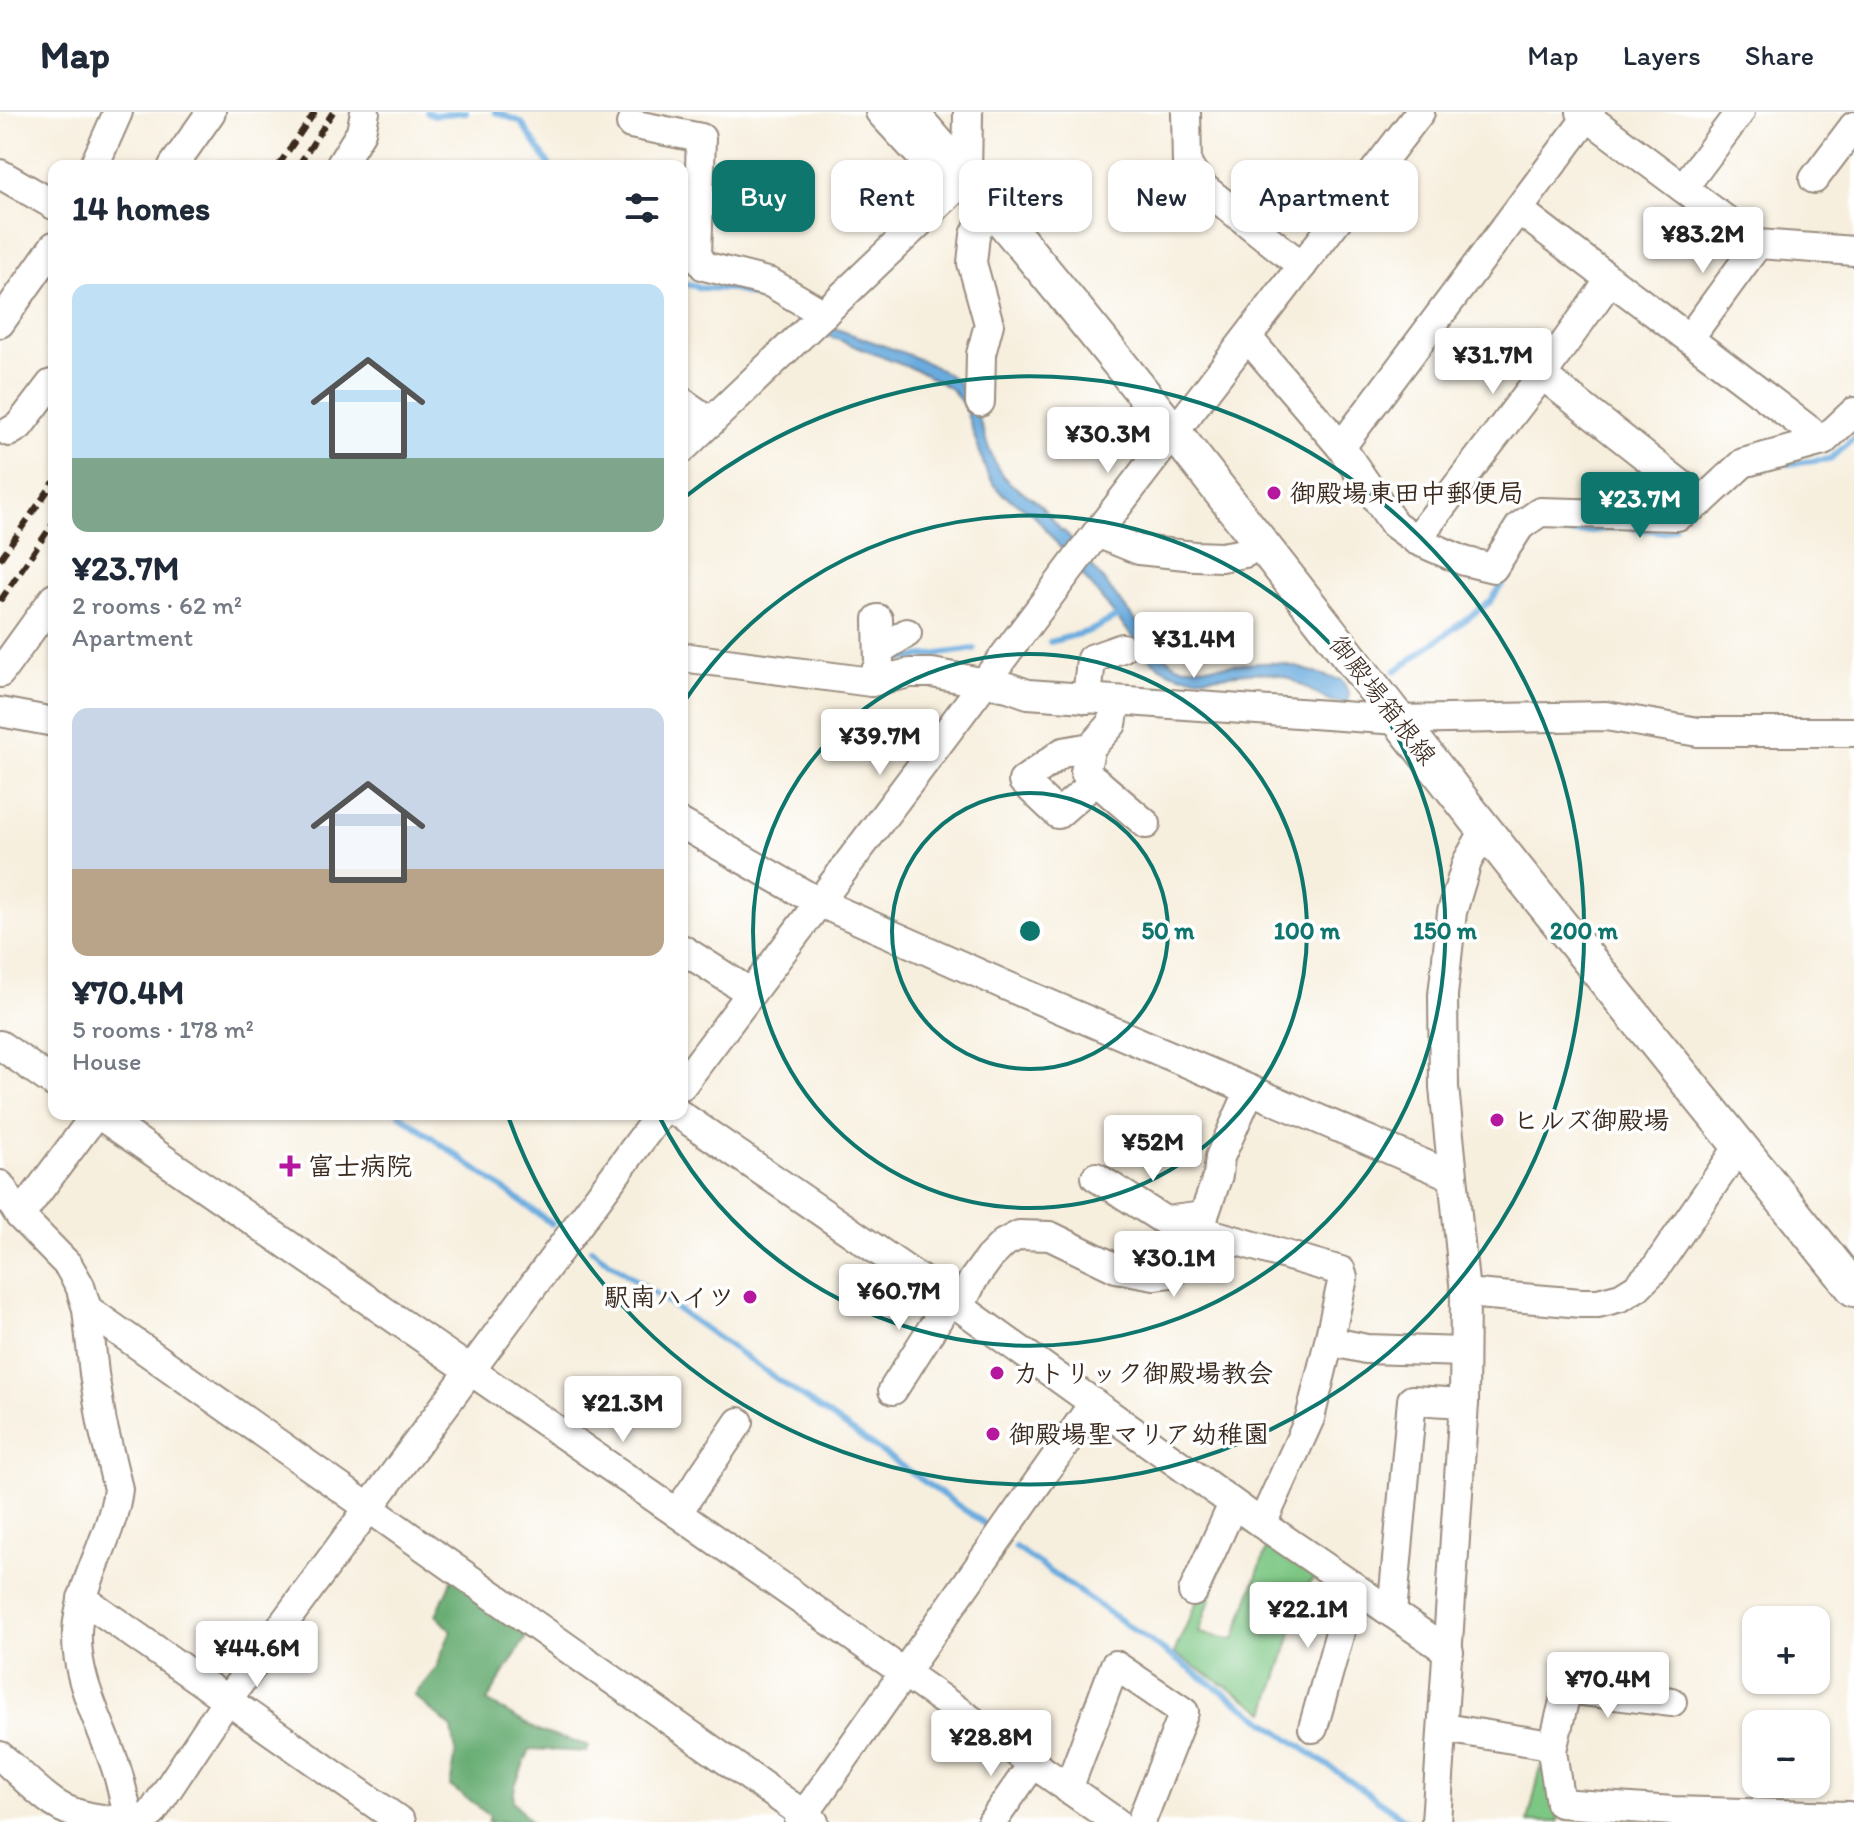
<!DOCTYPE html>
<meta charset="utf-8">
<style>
:root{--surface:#fff;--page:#f6f6f7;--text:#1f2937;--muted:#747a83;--line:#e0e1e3;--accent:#0f766e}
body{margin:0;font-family:Itim,"Klee One",sans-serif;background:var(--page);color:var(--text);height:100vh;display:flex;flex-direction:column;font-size:30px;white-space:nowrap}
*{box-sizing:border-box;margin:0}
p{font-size:26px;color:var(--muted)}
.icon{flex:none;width:44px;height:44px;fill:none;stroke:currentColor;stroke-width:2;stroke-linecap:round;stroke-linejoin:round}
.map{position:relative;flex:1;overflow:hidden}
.sheet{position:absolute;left:48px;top:48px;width:640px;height:960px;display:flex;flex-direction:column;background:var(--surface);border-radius:16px;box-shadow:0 2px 6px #0004}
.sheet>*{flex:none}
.top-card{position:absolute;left:712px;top:48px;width:760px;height:72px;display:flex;gap:16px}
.fabs{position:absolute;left:1742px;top:1494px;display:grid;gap:16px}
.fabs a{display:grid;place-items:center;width:88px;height:88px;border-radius:16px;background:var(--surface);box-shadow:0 2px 6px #0004;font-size:40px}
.price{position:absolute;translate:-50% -68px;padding:0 18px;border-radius:8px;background:#fff;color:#222;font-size:26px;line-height:52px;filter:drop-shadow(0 2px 4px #0008)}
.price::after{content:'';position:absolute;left:50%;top:48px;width:24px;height:18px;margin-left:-12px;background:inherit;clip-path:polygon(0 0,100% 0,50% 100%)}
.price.on{background:var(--accent);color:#fff}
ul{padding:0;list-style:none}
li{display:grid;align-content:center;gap:16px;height:424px;padding:0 24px}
li span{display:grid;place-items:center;height:248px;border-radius:16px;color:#555}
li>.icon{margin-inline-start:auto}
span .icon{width:144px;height:144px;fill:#fffc;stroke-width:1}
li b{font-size:34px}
h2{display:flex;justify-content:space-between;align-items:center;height:96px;padding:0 24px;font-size:34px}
.chip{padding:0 28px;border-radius:16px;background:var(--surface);box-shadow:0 2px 6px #0004;font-size:28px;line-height:72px}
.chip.on{background:var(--accent);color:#fff}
header{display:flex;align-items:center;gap:48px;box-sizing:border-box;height:112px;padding:0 40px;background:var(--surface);border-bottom:2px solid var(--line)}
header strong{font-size:38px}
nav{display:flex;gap:44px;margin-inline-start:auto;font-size:28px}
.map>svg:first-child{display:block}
.green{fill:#7dc784;stroke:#5c7851;stroke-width:2}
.forest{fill:#66ac72;stroke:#506b48;stroke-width:2}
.water{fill:#69abde;stroke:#526a7e;stroke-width:2}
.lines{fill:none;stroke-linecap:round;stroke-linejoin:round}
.stream{stroke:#69abde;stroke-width:6}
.minor-casing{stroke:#998c7e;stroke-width:32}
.major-casing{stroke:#998c7e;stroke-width:38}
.minor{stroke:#fff;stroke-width:28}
.major{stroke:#fff;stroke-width:34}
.rail{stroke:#3b2a1e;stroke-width:6;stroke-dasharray:12 6;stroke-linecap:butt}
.ring{fill:none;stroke:#0f766e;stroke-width:4}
.poi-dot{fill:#b5179e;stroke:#fff;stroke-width:3}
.labels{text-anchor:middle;stroke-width:7;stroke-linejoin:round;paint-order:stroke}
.poi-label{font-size:26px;font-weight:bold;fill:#3b2a1e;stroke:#fff;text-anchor:start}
.street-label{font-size:26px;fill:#3b2a1e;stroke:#fff}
.centre{fill:#0f766e;stroke:#fff;stroke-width:4}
.ring-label{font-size:24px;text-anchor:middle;font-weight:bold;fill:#0f766e;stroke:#fff;stroke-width:7;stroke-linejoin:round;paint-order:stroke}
</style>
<header>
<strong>Map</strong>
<nav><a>Map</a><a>Layers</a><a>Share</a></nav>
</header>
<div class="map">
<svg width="1854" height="1710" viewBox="0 0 1854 1710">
<rect width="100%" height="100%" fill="#fff"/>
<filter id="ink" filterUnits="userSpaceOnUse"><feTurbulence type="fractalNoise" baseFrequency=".0125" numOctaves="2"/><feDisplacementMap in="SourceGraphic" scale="16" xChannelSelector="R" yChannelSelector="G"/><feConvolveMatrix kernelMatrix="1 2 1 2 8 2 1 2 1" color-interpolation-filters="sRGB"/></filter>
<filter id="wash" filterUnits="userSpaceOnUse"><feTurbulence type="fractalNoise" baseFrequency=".006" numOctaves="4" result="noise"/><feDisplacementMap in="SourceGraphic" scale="32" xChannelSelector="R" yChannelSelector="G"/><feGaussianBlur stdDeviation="1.8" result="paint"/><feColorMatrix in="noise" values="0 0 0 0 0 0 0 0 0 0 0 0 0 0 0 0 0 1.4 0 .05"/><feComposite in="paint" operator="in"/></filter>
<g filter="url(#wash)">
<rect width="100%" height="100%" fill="#f7efde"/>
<g class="green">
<path d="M 1236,1401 L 1261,1426 L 1240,1415 L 1233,1416 L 1199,1521 L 1234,1528 L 1267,1435 L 1315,1465 L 1307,1474 L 1266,1600 L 1174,1541 Z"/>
<path d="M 1541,1654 L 1561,1699 L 1558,1710 L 1528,1710 Z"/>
</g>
<path class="forest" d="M 453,1465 L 528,1522 L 487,1589 L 540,1620 L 589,1634 L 586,1640 L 530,1637 L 515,1673 L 513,1689 L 531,1710 L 488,1710 L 490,1704 L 450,1674 L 456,1641 L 452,1616 L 414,1584 L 436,1556 L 451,1518 L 436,1503 Z"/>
<path class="water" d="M 806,204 C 851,226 906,236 949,263 C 983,286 980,330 1000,360 C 1010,375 1026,380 1038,391 C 1047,400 1055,410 1062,420 L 1064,419 L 1158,537 C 1164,543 1170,550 1177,553 C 1190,559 1254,549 1276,551 C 1298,553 1319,564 1342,568 L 1349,582 L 1347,591 C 1321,593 1302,566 1273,562 C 1227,555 1193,581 1152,549 L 1034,403 L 1001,381 L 994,373 L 987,362 L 964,293 L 951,277 L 923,261 L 828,224 Z"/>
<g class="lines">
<g class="stream">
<path d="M 427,0 L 434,3 L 466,0"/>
<path d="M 495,0 L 521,10 L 550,54"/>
<path d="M 682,171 L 702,176 L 733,177 L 790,197"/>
<path d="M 1787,352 L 1830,347 L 1854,326"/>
<path d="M 1632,416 L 1663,420 L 1675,415"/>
<path d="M 1050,530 L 1090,519 L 1122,502"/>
<path d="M 890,549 L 974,537"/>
<path d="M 1395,559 L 1490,490 L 1535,425 L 1545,420 L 1577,421 L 1621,415"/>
<path d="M 399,1002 L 552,1112"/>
<path d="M 591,1137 L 989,1415"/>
<path d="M 1015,1435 L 1409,1710"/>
</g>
</g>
</g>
<g filter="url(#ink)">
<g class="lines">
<defs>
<g id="minor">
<path d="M 880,0 L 931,55 L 967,65"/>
<path d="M 1186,0 L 1187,53 L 1204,76 L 1302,154"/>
<path d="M 1581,0 L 1758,132 L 1854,139"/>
<path d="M 631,12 L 701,26 L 697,142 L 704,154 L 771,171 L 824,202"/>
<path d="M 94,54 L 118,0"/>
<path d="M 173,54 L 211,0"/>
<path d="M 340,54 L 361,20 L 365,0"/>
<path d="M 0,62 L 54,93"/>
<path d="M 1814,67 L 1854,14"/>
<path d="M 1683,76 L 1740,0"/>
<path d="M 1519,98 C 1620,176 1723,251 1823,329"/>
<path d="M 0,211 L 54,134"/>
<path d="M 1690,225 L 1758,132"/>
<path d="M 1248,226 L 1341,335 L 1394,412 L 1416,428 L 1464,449 L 1493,456 L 1520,414 L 1540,400 L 1678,404 L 1702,389 L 1743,351 L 1823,329 L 1854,300"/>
<path d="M 1542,263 L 1702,389"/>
<path d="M 682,290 L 711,310"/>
<path d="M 980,290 L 981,242 L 989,212 L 972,151 L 975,123 L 989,90"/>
<path d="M 9,320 L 19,314 L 51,272"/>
<path d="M 1341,335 L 1591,0"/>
<path d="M 682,337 L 967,65 L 968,0"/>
<path d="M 1097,421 L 1139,438 L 1195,444 L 1221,445 L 1245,441 L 1261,431"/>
<path d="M 1416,428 L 1542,263 L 1610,168"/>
<path d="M 879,538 L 907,521"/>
<path d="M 682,545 L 871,570 L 910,561 L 932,561 L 1008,575 L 1028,582 L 1398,608 L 1606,604 L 1698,620 L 1854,620"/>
<path d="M 0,561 L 54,486"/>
<path d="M 871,570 L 879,552 L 878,507"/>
<path d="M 1087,587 L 1091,547 L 1122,536"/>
<path d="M 0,600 L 54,610"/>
<path d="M 1091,635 L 1085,660 L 1096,669 L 1058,702 L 1023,669 L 1063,640 L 1091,635 L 1112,612 L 1116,589"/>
<path d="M 1096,669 L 1146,712"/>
<path d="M 682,712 L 818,790 L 1007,874 L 1452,1064"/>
<path d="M 682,837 L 751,881"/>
<path d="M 0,933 L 54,971"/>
<path d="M 682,973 L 1083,439 L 1420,0"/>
<path d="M 98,1002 L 677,1401 L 1116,1710"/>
<path d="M 679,1002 L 960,1195 L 1262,1412 L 1449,1540"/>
<path d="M 1096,1065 L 1165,1109 L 1204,1104"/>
<path d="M 0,1073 L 20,1104 L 68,1153 L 80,1174 L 87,1197 L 94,1262 L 102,1311 L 118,1377 C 112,1426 80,1469 77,1519 C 75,1566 99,1607 114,1650 C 121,1669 125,1690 129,1710 L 141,1710 L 152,1701 L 227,1588 L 660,1002"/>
<path d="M 20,1104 L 96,1002"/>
<path d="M 1199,1118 L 1341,1159 L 1343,1166 L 1329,1229"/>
<path d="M 1465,1181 L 1581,1191 L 1598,1191 L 1621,1185 L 1637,1175 L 1655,1157 L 1740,1033"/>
<path d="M 960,1195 L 973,1168 L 989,1146 L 1004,1131 L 1019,1123 L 1050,1124 L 1116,1156 L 1154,1163 L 1170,1161 L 1181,1153 L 1199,1118 L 1218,1063 L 1220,1045 L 1250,978"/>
<path d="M 87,1197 L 814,1710"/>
<path d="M 893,1278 L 950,1188"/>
<path d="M 677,1401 L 739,1310"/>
<path d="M 1262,1412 L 1310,1306 L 1329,1229 L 1366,1237 L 1464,1240"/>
<path d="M 1193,1480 L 1233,1392"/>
<path d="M 82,1486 L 401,1710"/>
<path d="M 1392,1501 L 1412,1288 L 1464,1291"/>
<path d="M 1313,1616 L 1353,1474"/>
<path d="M 1444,1616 L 1551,1633 L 1560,1691 L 1673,1699 L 1848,1704 L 1848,1710"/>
<path d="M 1552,1638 L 1567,1577 L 1672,1590"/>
<path d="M 0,1644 C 18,1659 35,1678 54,1691 C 74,1705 105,1708 129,1710"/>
<path d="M 1068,1677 L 1115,1553 L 1184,1600 L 1141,1710"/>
<path d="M 799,1710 L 1093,1292"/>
<path d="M 992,1710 L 1032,1653"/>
<path d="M 1436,1710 L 1464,1291 L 1465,1181 L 1444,975 L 1443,883 L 1452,800 L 1467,750 L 1485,718"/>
</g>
<path id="major" d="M 910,0 C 1101,219 1276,452 1455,680 C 1586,847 1722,1010 1854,1177"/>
</defs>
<use href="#minor" class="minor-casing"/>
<use href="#major" class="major-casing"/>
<use href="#minor" class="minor"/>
<use href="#major" class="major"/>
<g class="rail">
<path d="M 278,54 L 315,0"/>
<path d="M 298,54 L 333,0"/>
<path d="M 0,447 L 54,370"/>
<path d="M 0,489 L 54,410"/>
</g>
</g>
</g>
<g class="ring">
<circle cx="1030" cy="819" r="138"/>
<circle cx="1030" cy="819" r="277"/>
<path d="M684 590A415 415 0 1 1 659 1004"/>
<path d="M685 385A554 554 0 1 1 508 1004"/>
</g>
<g class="poi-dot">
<circle cx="1274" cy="381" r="8"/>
<circle cx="1497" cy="1008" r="8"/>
<path d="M286 1042h8v8h8v8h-8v8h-8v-8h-8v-8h8z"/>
<circle cx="750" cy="1185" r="8"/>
<circle cx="997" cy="1261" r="8"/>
<circle cx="993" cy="1322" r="8"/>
</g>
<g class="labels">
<g class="poi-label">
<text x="1290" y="390">御殿場東田中郵便局</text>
<text x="1513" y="1017">ヒルズ御殿場</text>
<text x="308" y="1063">富士病院</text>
<text x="734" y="1194" text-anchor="end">駅南ハイツ</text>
<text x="1013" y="1270">カトリック御殿場教会</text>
<text x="1009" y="1331">御殿場聖マリア幼稚園</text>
</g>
<g class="street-label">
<text transform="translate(1383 588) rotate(52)" y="9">御殿場箱根線</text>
</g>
</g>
<circle cx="1030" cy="819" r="12" class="centre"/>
<g class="ring-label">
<text x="1168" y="827">50 m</text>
<text x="1307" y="827">100 m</text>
<text x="1445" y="827">150 m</text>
<text x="1584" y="827">200 m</text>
</g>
</svg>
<div class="fabs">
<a>+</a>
<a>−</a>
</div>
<b class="price" style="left:1703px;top:163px">¥83.2M</b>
<b class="price" style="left:1493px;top:284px">¥31.7M</b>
<b class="price" style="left:1108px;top:363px">¥30.3M</b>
<b class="price on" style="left:1640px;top:428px">¥23.7M</b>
<b class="price" style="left:1194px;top:568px">¥31.4M</b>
<b class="price" style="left:880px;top:665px">¥39.7M</b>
<b class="price" style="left:1153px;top:1071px">¥52M</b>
<b class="price" style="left:1174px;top:1187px">¥30.1M</b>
<b class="price" style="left:899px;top:1220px">¥60.7M</b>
<b class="price" style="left:623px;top:1332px">¥21.3M</b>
<b class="price" style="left:1308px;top:1538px">¥22.1M</b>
<b class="price" style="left:257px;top:1577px">¥44.6M</b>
<b class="price" style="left:1608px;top:1608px">¥70.4M</b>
<b class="price" style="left:991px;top:1666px">¥28.8M</b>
<div class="top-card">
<a class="chip on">Buy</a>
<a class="chip">Rent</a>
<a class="chip">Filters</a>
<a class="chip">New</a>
<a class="chip">Apartment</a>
</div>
<section class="sheet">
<h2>14 homes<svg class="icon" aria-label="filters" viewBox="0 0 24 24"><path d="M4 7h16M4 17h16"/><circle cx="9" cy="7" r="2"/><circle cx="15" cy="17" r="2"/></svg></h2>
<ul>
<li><span style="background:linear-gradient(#bfe0f5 70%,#7fa58c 0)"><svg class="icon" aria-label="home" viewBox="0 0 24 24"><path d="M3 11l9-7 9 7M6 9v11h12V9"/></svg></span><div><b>¥23.7M</b><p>2 rooms · 62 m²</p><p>Apartment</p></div></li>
<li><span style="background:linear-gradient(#c9d6e8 65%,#b9a48a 0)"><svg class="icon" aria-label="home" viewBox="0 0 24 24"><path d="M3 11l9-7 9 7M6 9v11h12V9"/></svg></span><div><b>¥70.4M</b><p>5 rooms · 178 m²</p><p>House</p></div></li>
</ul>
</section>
</div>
